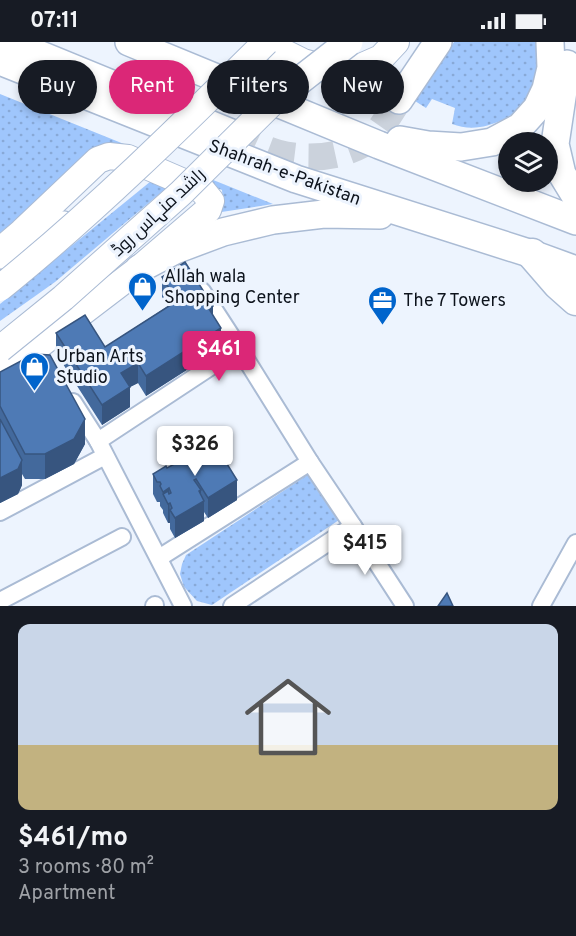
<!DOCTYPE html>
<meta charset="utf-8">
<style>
:root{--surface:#171b24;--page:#20242c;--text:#f1f3f6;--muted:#9ea1a6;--line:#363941;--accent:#db2777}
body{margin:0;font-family:Overpass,Cairo,sans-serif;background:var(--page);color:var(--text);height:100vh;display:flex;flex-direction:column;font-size:22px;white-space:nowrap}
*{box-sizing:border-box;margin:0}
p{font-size:20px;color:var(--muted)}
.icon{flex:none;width:33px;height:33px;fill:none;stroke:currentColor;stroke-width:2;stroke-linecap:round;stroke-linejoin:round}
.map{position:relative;height:564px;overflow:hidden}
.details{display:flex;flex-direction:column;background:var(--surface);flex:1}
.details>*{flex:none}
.guide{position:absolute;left:18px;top:18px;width:540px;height:54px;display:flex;gap:12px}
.controls{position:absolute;left:498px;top:90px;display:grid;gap:12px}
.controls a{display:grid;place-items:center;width:60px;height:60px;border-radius:50%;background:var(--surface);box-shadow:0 3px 9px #0003;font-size:30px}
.price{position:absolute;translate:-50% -51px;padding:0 14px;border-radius:6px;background:#fff;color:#222;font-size:20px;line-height:39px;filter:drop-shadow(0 2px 3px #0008)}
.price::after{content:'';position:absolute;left:50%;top:36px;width:18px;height:14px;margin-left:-9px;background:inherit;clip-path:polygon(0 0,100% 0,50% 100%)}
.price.selected{background:var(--accent);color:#fff}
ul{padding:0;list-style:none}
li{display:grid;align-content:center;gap:12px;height:318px;padding:0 18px}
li+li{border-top:2px solid var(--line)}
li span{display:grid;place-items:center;height:186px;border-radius:12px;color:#555}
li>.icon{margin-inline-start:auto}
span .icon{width:108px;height:108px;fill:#fffc;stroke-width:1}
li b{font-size:26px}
.chip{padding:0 21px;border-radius:27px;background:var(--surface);box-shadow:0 3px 9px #0003;font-size:21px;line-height:54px}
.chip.selected{background:var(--accent);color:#fff}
.status{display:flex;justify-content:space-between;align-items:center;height:42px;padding:0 30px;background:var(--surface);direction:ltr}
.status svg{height:16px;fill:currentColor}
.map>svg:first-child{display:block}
.grass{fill:url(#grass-dots)}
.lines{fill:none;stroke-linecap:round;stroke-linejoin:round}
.trunk-tunnel{stroke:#cbd2dc;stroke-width:27;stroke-dasharray:27 14;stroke-linecap:butt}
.minor-casing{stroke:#aabbd4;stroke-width:20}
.primary-casing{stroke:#aabbd4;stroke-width:28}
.trunk-casing{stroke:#aabbd4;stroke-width:30}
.motorway-casing{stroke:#aabbd4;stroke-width:33}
.minor{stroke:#fff;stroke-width:16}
.primary{stroke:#fff;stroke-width:26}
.trunk{stroke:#fff;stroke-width:27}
.motorway{stroke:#fff;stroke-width:30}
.primary-bridge-casing{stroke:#aabbd4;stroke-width:28;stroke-linecap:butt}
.trunk-bridge-casing{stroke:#aabbd4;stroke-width:30;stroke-linecap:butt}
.primary-bridge{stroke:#fff;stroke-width:26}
.trunk-bridge{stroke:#fff;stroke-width:27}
.wall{fill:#43699c}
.shaded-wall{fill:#37557f}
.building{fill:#4e7ab5;stroke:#37557f;stroke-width:1.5}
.labels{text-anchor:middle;stroke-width:6;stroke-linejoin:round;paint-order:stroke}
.street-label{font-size:18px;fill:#0d131c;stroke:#edf4fe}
.poi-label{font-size:18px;fill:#0d131c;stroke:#edf4fe;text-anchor:start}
</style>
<div class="status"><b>07:11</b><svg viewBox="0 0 49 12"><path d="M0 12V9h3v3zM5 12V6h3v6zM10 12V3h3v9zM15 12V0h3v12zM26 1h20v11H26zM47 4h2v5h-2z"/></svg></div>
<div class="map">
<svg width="576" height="564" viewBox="0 0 576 564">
<defs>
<pattern id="grass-dots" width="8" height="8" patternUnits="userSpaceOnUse" patternTransform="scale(1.5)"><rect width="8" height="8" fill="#9fc6fc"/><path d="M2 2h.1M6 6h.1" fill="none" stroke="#88a9d7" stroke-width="1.8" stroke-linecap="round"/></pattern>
</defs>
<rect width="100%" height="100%" fill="#edf4fe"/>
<g class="grass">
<path d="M 454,0 L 535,0 C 541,20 535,52 519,67 C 509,76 493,83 480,85 C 470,87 461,85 452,82 L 455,66 L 432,57 L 426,66 L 415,59 Z"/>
<path d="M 0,52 L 273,162 L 215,171 L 223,159 L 222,148 L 123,107 L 66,136 L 0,191 Z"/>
<path d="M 156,135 L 170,143 L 55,240 L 0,279 L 0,262 Z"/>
<path d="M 309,432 L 339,478 L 212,563 L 197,559 L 184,545 L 180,532 L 182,522 L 186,513 Z"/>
</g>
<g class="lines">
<path class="trunk-tunnel" d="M 231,91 C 246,97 262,107 278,111 C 308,119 346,116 372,96 C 380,89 392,68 399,58"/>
<defs>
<g id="minor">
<path d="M 202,249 L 239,306"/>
<path d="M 73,360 L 98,399 L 183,564"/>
<path d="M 98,399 L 239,306 L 310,420"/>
<path d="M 0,470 L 105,414"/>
<path d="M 353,484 L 405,564"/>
<path d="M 159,516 L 310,420 L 353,484 L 232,564"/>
<path d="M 0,559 L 122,495"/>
<path d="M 154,564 L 155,563"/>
<path d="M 541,564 L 576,501"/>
</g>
<g id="primary">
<path d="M 263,0 L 303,20 L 335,29 L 356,27 L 381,16 L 396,0"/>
<path d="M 0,209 L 22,190 L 98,118 L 109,114 L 128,116 L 202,148 L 211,159 L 208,168 L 139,227 L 0,333"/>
</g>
<g id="trunk">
<path d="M 9,0 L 231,91"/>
<path d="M 129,0 L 379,103 L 576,179"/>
<path d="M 0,19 L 296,137 L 532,212 L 576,228"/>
<path d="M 567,22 L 555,102 L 562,132 L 576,155"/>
<path d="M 399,58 L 438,0"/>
<path d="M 400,98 L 428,103 L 461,105 L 492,100 L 520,85 L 537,66 L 546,47 L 551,26 L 550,0"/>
<path d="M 0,213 C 26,207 42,199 63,183"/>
<path d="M 139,227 L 175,208 L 223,190 L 273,178 L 324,172 L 380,173"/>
</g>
<path id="motorway" d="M 532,212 L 558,242 L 576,258"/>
</defs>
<use href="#minor" class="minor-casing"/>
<use href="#primary" class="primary-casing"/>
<use href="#trunk" class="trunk-casing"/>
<use href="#motorway" class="motorway-casing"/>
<use href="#minor" class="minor"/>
<use href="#primary" class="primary"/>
<use href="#trunk" class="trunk"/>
<use href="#motorway" class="motorway"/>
<defs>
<g id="primary-bridge">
<path d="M 0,246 C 94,170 180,85 266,0"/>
<path d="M 0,307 L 63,256 L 181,151 L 295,38"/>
</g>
<path id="trunk-bridge" d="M 281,53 L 349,0"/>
</defs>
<use href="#primary-bridge" class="primary-bridge-casing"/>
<use href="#trunk-bridge" class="trunk-bridge-casing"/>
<use href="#primary-bridge" class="primary-bridge"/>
<use href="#trunk-bridge" class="trunk-bridge"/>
</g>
<g class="wall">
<path d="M 162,235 L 213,274 L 221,306 L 146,354 L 138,341 L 130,345 L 130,365 L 102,383 L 56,311 L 56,291 L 105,305 L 168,264 L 162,255 Z"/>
<path d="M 0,330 L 85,402 L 74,422 L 45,437 L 25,437 L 22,432 L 22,443 L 18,452 L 0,461 Z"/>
<path d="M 221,413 L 237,458 L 208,476 L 204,470 L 204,479 L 175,496 L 170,487 L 170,481 L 168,481 L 163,471 L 163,468 L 160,464 L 160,460 L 157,460 L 153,452 L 153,432 L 167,426 L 183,418 L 183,414 Z"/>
</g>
<g class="shaded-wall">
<path d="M 213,264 L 213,284 L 209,267 Z"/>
<path d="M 221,286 L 221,306 L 146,354 L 146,334 Z"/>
<path d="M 138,321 L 138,341 L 130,345 L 130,365 L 102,383 L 102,363 L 121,331 Z"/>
<path d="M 85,377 L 85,402 L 74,422 L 45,437 L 45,412 Z"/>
<path d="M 22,418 L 22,443 L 18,452 L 0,461 L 0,436 Z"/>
<path d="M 237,438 L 237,458 L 208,476 L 208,456 Z"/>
<path d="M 169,446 L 170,481 L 168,481 L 168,462 L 163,453 L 163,450 Z"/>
<path d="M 201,448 L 201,461 L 204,459 L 204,479 L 175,496 L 175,476 Z"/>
</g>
<g class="building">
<path d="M 185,220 L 213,264 L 209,267 L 221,286 L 146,334 L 138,321 L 121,331 L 130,345 L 102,363 L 56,291 L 85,273 L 105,305 L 177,259 L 162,235 Z"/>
<path d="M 34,312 L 50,313 L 85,377 L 74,397 L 45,412 L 25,412 L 0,364 L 0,330 Z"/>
<path d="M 0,377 L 22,418 L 18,427 L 0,436 Z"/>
<path d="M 215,395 L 221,408 L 219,409 L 237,438 L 208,456 L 196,437 L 194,438 L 201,448 L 199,449 L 204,459 L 175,476 L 170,468 L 172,466 L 170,461 L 168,462 L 163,452 L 168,449 L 169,452 L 171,451 L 169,446 L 163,450 L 160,444 L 161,442 L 160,440 L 157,440 L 153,432 L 166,424 L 167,426 L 184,417 L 183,414 Z"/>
<path d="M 447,551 L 453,564 L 438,564 Z"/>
</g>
<defs>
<symbol id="shop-pin" viewBox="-11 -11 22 30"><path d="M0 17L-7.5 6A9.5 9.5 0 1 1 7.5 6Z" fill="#0064cc" stroke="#edf4fe"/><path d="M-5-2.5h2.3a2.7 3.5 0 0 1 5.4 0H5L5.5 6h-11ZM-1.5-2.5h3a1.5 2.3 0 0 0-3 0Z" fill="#fff"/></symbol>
<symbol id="office-pin" viewBox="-11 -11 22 30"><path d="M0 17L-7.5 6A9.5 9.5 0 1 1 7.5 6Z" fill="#0064cc" stroke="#edf4fe"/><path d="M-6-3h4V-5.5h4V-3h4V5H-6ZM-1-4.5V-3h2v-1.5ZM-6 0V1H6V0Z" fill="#fff"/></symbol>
</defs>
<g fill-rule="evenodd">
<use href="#shop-pin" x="126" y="228" width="33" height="45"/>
<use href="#office-pin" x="366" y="242" width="33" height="45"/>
<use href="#shop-pin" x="18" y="308" width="33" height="45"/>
</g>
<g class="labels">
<g class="street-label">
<text transform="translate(285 130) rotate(20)" y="6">Shahrah-e-Pakistan</text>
<text transform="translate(158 170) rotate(-43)" y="6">راشد منہاس روڈ</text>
</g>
<g class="poi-label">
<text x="164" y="240">Allah wala<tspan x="164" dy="21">Shopping Center</tspan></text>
<text x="403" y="264">The 7 Towers</text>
<text x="56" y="320">Urban Arts<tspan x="56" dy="21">Studio</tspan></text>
</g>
</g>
</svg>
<div class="controls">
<a><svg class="icon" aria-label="layers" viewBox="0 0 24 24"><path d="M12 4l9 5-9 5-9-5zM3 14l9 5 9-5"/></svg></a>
</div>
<b class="price selected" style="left:219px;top:340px">$461</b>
<b class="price" style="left:195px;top:435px">$326</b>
<b class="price" style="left:365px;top:534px">$415</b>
<div class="guide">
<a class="chip">Buy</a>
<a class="chip selected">Rent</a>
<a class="chip">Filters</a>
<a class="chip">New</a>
</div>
</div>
<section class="details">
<ul>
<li><span style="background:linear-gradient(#c9d6e8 65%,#c2b280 0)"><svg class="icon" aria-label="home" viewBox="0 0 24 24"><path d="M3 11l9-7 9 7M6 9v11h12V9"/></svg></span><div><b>$461/mo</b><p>3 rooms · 80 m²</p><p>Apartment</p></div></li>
</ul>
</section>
